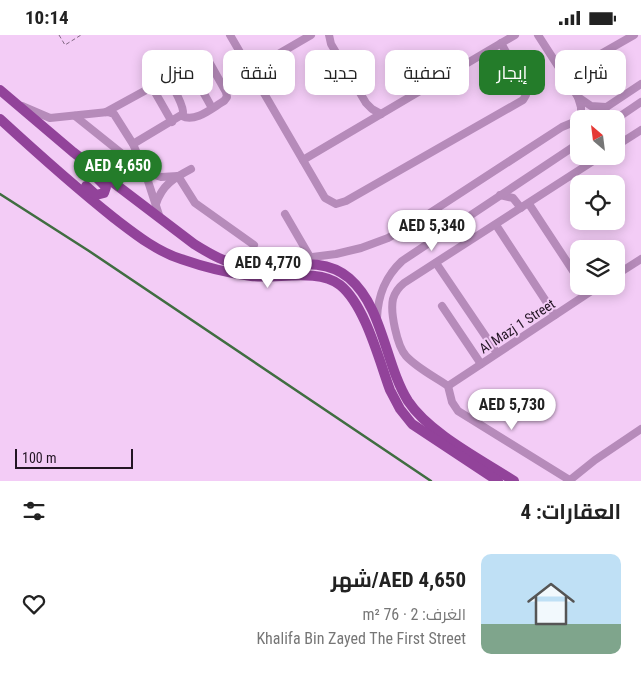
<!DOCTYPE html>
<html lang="ar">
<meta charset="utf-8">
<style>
:root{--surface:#fff;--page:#f2f2f2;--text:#222;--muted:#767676;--accent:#247c2a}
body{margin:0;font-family:"Roboto Condensed",Cairo,sans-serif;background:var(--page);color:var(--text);direction:rtl;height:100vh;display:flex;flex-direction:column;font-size:19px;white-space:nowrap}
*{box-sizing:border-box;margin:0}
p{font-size:16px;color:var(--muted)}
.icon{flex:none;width:28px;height:28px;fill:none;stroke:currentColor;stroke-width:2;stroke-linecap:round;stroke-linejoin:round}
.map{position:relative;height:446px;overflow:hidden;direction:ltr}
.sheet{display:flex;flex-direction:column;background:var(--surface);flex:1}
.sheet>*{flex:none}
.banner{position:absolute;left:15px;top:15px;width:611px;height:45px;direction:rtl;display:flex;gap:10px}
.needle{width:32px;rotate:332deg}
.controls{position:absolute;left:570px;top:75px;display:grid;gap:10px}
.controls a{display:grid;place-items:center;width:55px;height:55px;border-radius:10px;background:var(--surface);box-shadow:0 2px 12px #0003;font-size:25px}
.scale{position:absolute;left:15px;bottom:12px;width:118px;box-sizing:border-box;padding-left:5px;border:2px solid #231524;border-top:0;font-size:14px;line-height:18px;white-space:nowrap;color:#231524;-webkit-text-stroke:4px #f3ccf6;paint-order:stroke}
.price{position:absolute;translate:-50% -42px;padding:0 11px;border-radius:18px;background:#fff;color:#222;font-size:16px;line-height:32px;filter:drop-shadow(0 1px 2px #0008)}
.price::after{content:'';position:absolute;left:50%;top:30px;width:15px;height:11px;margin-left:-8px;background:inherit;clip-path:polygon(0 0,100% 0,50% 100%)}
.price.current{background:var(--accent);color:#fff}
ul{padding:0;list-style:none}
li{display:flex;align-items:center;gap:15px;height:125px;padding:0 20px}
li span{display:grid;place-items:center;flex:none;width:140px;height:100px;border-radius:10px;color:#555}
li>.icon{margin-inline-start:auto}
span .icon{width:60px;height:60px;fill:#fffc;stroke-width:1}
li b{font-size:21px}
h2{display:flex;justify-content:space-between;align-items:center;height:60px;padding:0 20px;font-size:21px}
.chip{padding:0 18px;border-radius:10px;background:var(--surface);box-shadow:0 2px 12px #0003;font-size:18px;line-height:45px}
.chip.current{background:var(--accent);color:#fff}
.status{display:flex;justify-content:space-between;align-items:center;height:35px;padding:0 25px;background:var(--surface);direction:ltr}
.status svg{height:14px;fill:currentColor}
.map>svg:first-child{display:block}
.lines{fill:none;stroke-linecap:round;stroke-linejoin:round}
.stream{stroke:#406d41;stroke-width:2.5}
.path{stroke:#816883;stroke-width:1;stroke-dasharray:4 2.5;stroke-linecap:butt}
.minor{stroke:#b68bba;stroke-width:8}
.major{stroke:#92439a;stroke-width:10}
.labels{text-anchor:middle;stroke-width:4;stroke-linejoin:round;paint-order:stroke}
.street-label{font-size:14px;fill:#231524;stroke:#f3ccf6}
</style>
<div class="status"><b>10:14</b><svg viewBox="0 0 49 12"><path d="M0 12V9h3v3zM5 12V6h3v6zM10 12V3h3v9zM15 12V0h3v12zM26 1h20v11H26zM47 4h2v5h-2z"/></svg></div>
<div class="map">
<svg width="641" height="446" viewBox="0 0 641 446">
<rect width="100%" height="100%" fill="#f3ccf6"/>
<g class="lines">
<path class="stream" d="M 0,159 L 89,216 L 431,446"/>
<path class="path" d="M 59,0 L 65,10 L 81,0"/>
<g class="minor">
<path d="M 230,0 L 325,163 L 336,169 L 346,166 L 523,65 L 526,60 L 526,53 L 501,8"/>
<path d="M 329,0 L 331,9 L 366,68 L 372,74 L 381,79"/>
<path d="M 538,0 L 578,62 L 581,72 L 581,84"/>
<path d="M 188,30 L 212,73"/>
<path d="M 344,32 L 362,22 L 367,22 L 370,26 L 370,32 L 351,43"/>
<path d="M 251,35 L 311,0"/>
<path d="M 564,40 L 634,0"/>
<path d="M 161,47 L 198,23 L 203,23 L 208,25 L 226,57 L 227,62 L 224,66 C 212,73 195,88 182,81"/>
<path d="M 152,52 L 172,87"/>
<path d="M 578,62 L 591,71 L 606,72"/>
<path d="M 22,71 L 50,83 L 108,77 L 114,79 L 133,109 L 145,137 L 160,183"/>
<path d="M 106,77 L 159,48 C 162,47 164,46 167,47 C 174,50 184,73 183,79 L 133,109"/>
<path d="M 75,81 L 145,137 L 161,142 L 178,141"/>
<path d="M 583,84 L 596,79 L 641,49"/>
<path d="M 616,84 L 641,67"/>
<path d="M 616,111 L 641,95"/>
<path d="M 303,125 L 515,0"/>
<path d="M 178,141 L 195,168 L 254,210"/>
<path d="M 500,160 L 513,163 L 521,173"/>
<path d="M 156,169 C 162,150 174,143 191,134"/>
<path d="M 529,169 L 579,245"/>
<path d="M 285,179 L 310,222"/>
<path d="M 496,190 L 555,280"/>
<path d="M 265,228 L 336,219 L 361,213 L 388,203 L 416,187 L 562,92 L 579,85"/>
<path d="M 436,228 L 497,318"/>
<path d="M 616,240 L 641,224"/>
<path d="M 442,271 L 481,329"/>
<path d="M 377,283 C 378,260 385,242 402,226 L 579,108"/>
<path d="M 448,351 L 599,251"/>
<path d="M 570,445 L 595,425 L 641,394"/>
<path d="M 571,446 L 458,376 L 452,367 L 448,351 C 435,342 417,333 406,321 C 397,311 390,277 393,264 C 395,257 399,252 404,248 L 601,121"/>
</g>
<g class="major">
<path d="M 0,55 L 73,117 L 194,209 C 210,219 227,229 246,231 C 280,235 320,218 349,243 C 383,272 385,329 408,366 C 429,398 482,425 514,446"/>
<path d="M 0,84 C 37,118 75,152 114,183 C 135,199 156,216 181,224 C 204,232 228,238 251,241 C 278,244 318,233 340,250 C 365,270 379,325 390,355 L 400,374 L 412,389 L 498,446"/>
<path d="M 86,151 L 96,160 L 104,158 L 106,152 L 96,142"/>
</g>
</g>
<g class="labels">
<g class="street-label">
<text transform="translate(517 291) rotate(-33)" y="5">Al Mazj 1 Street</text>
</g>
</g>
</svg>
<div class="controls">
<a><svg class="needle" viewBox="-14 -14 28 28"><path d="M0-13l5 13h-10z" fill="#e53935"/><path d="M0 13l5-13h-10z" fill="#767676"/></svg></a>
<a><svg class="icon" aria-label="locate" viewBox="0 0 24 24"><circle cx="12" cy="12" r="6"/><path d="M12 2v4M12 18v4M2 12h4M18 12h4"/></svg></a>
<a><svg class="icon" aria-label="layers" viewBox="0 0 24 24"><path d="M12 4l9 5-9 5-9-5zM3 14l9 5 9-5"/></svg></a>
</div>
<div class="scale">100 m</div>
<b class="price current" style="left:118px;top:157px">AED 4,650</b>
<b class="price" style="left:432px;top:217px">AED 5,340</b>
<b class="price" style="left:268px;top:254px">AED 4,770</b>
<b class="price" style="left:512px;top:396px">AED 5,730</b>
<div class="banner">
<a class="chip">شراء</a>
<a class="chip current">إيجار</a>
<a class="chip">تصفية</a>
<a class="chip">جديد</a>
<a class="chip">شقة</a>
<a class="chip">منزل</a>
</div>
</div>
<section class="sheet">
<h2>العقارات: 4<svg class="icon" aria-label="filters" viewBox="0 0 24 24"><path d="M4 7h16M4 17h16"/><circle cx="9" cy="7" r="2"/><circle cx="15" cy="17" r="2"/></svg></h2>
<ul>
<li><span style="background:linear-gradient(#bfe0f5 70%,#7fa58c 0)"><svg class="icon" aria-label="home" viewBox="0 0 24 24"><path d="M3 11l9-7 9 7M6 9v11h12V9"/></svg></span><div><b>AED 4,650/شهر</b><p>الغرف: 2 · 76 m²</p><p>Khalifa Bin Zayed The First Street</p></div><svg class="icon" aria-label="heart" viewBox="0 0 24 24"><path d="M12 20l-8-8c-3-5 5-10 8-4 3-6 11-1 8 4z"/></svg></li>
</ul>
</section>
